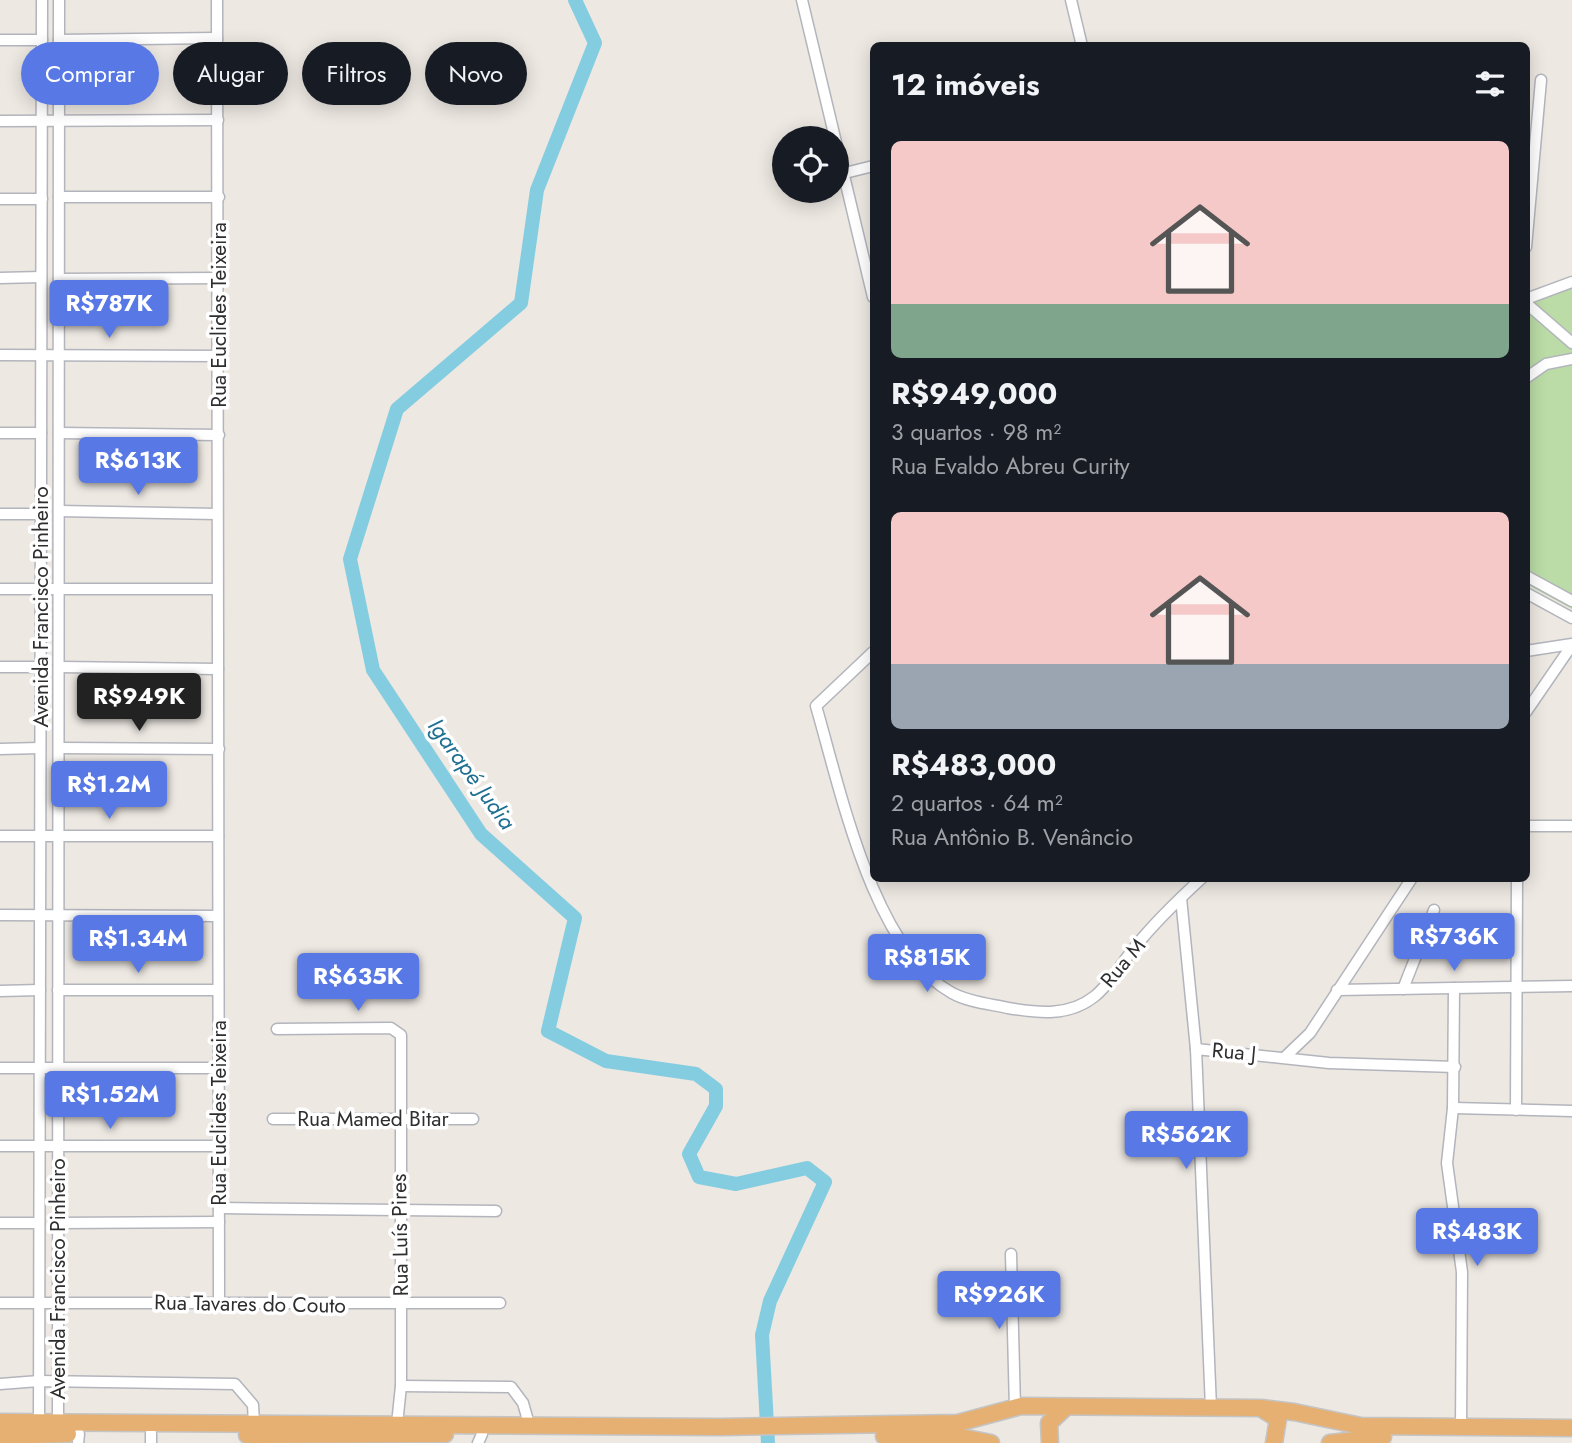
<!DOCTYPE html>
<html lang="pt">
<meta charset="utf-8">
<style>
:root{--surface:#171b24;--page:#20242c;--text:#f1f3f6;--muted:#9ea1a6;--accent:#5879e5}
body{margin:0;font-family:Jost,sans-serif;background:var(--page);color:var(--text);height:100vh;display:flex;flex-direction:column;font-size:26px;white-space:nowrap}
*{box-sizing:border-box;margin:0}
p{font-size:23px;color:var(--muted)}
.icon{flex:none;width:38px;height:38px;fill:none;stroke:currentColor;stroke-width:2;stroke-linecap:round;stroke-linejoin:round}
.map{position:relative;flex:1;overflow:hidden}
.side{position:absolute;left:870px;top:42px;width:660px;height:840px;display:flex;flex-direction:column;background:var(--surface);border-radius:10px;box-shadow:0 4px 18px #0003}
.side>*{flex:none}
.banner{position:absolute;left:21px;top:42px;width:665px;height:63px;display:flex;gap:14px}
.tools{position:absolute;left:772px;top:126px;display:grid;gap:14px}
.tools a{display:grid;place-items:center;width:77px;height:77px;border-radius:50%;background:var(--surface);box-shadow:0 4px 18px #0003;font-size:35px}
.price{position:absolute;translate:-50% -60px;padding:0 16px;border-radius:7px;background:var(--accent);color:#fff;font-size:23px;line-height:46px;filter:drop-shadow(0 2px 4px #0008)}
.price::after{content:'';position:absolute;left:50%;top:42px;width:21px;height:16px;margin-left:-10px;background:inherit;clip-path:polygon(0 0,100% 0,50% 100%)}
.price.current{background:#222;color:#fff}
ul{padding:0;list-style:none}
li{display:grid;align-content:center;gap:14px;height:371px;padding:0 21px}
li span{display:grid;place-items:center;height:217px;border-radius:10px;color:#555}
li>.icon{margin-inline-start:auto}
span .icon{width:126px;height:126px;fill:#fffc;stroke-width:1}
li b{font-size:30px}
h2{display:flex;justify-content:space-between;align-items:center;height:84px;padding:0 21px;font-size:30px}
.pill{padding:0 24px;border-radius:32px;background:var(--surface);box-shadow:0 4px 18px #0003;font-size:24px;line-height:63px}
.pill.current{background:var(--accent);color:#fff}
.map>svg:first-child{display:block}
.green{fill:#bbdca6}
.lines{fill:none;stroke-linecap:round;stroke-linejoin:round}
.river{stroke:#84cde1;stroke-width:14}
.minor-casing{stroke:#b3b5bc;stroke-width:13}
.trunk-casing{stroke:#c4c4c4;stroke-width:19}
.minor{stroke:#fff;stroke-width:10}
.trunk{stroke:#e6b072;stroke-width:16}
.labels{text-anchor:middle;stroke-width:7;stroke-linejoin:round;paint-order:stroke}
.street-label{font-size:21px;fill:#2e2e2e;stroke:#fff}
.water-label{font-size:23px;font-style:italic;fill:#1f6f91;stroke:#fff}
</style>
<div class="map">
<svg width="1572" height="1443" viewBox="0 0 1572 1443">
<rect width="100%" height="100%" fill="#ede8e2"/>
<path class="green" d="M 1572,282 L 1572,609 L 1526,584 L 1526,299 Z"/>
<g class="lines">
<path class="river" d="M 575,0 L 595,43 L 537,190 L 521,303 L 397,409 L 350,559 L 373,670 L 481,834 L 575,918 L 548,1031 L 606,1061 L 696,1074 L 716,1089 L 716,1106 L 689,1154 L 699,1177 L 736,1184 L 807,1168 L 825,1182 L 770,1301 L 762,1335 L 768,1443"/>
<defs>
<g id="minor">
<path d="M 217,0 L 219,1302"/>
<path d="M 802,0 L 873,297"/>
<path d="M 1071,0 L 1082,46"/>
<path d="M 0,40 L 42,40"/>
<path d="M 59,40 L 217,38"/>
<path d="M 0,121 L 218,120"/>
<path d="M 845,173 L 873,166"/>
<path d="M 59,197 L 219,197"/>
<path d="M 0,199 L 42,199"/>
<path d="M 1526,247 L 1541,80"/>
<path d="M 0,278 L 41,277"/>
<path d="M 59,279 L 219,278"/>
<path d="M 1526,299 L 1572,282"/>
<path d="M 1526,303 L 1572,343"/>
<path d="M 0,355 L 219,356"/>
<path d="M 1526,378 L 1546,364 L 1572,359"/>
<path d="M 0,433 L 41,433"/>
<path d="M 59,433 L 219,435"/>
<path d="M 59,511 L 217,514"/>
<path d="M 0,514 L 41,514"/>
<path d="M 1526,576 L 1572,601"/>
<path d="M 0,589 L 217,589"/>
<path d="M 1526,593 L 1572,618"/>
<path d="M 1526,651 L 1572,644"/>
<path d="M 873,652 L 816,706 C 840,788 873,950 952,993 C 968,1002 990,1004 1008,1008 C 1038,1013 1069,1017 1095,996 C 1111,983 1122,962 1135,947 C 1155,922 1179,899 1202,878"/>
<path d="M 0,667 L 40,667"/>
<path d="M 59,667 L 218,669"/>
<path d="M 1526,712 L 1572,645"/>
<path d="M 59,748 L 219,749"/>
<path d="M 0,749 L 40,748"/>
<path d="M 1526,826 L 1572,826"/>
<path d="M 0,836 L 218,836"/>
<path d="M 1181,898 L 1196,1049"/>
<path d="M 0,915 L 218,916"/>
<path d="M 1454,988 L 1453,1108 L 1447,1163 L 1462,1272 L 1461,1428"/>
<path d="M 1403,989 L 1434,910"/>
<path d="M 58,990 L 218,990"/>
<path d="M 1337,990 L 1572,986"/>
<path d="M 0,991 L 40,990"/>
<path d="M 277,1029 L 391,1028 L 401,1035 L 401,1386 L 397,1424"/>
<path d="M 1286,1056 L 1310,1033 L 1412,878"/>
<path d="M 0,1068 L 218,1068"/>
<path d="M 1453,1108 L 1572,1111"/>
<path d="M 1516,1110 L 1517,878"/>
<path d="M 273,1119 L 473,1119"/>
<path d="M 0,1146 L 220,1146"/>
<path d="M 219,1208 L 496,1211"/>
<path d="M 0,1223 L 39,1223"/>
<path d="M 58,1223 L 219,1222"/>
<path d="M 1011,1254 L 1015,1408"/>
<path d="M 0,1303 L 500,1303"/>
<path d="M 0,1384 L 39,1381 L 235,1384 L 253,1405 L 254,1424"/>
<path d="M 401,1386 L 511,1387 L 523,1403 L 529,1424"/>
<path d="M 1211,1408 L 1196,1049 L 1329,1063 L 1455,1067"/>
<path d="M 39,1423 L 42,0"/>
<path d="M 58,1424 L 59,0"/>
<path d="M 78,1443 L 79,1434"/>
<path d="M 151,1443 L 151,1433"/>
<path d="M 478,1443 L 482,1434"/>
</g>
<g id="trunk">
<path d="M 1262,1409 L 1278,1419 L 1274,1443"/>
<path d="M 0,1422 L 720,1427 L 958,1423 L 1021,1406 L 1261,1408 L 1294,1412 L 1361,1426 L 1572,1428"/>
<path d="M 247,1435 L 445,1434"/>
<path d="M 0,1436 L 68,1434"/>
<path d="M 884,1436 L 961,1437 L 991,1443"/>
<path d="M 1050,1443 L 1049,1423 L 1066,1407"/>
<path d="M 1330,1443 L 1383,1437"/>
</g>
</defs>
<use href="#minor" class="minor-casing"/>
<use href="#trunk" class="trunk-casing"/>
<use href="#minor" class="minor"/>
<use href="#trunk" class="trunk"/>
</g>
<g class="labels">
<g class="street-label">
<text transform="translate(219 315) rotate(-90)" y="7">Rua Euclides Teixeira</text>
<text transform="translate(41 607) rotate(-90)" y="7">Avenida Francisco Pinheiro</text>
<text transform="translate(1123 963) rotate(-50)" y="7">Rua M</text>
<text transform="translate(1234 1052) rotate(5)" y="7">Rua J</text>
<text transform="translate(219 1113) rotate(-90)" y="7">Rua Euclides Teixeira</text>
<text x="373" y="1126">Rua Mamed Bitar</text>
<text transform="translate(400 1235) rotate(-91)" y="7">Rua Luís Pires</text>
<text transform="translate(58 1279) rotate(-90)" y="7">Avenida Francisco Pinheiro</text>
<text transform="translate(250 1304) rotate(1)" y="7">Rua Tavares do Couto</text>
</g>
<g class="water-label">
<text transform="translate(472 774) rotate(54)" y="8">Igarapé Judia</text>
</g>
</g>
</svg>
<div class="tools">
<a><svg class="icon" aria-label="locate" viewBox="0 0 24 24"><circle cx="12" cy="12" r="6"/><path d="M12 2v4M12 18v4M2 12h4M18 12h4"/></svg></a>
</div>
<b class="price" style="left:109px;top:340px">R$787K</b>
<b class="price" style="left:138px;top:497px">R$613K</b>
<b class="price current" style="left:139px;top:733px">R$949K</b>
<b class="price" style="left:109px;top:821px">R$1.2M</b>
<b class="price" style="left:1454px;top:973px">R$736K</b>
<b class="price" style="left:138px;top:975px">R$1.34M</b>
<b class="price" style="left:927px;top:994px">R$815K</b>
<b class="price" style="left:358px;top:1013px">R$635K</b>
<b class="price" style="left:110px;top:1131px">R$1.52M</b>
<b class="price" style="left:1186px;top:1171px">R$562K</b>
<b class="price" style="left:1477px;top:1268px">R$483K</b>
<b class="price" style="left:999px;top:1331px">R$926K</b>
<div class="banner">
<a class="pill current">Comprar</a>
<a class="pill">Alugar</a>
<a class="pill">Filtros</a>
<a class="pill">Novo</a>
</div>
<section class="side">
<h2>12 imóveis<svg class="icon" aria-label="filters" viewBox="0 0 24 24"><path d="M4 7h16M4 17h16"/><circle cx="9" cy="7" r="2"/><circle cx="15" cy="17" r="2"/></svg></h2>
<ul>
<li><span style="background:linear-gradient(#f6c9c9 75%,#7fa58c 0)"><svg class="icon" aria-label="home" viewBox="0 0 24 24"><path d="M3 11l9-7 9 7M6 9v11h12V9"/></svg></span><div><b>R$949,000</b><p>3 quartos · 98 m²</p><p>Rua Evaldo Abreu Curity</p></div></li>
<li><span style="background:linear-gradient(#f6c9c9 70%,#9aa5b1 0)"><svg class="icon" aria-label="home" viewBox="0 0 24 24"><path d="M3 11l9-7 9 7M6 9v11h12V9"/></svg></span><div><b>R$483,000</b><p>2 quartos · 64 m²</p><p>Rua Antônio B. Venâncio</p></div></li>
</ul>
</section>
</div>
